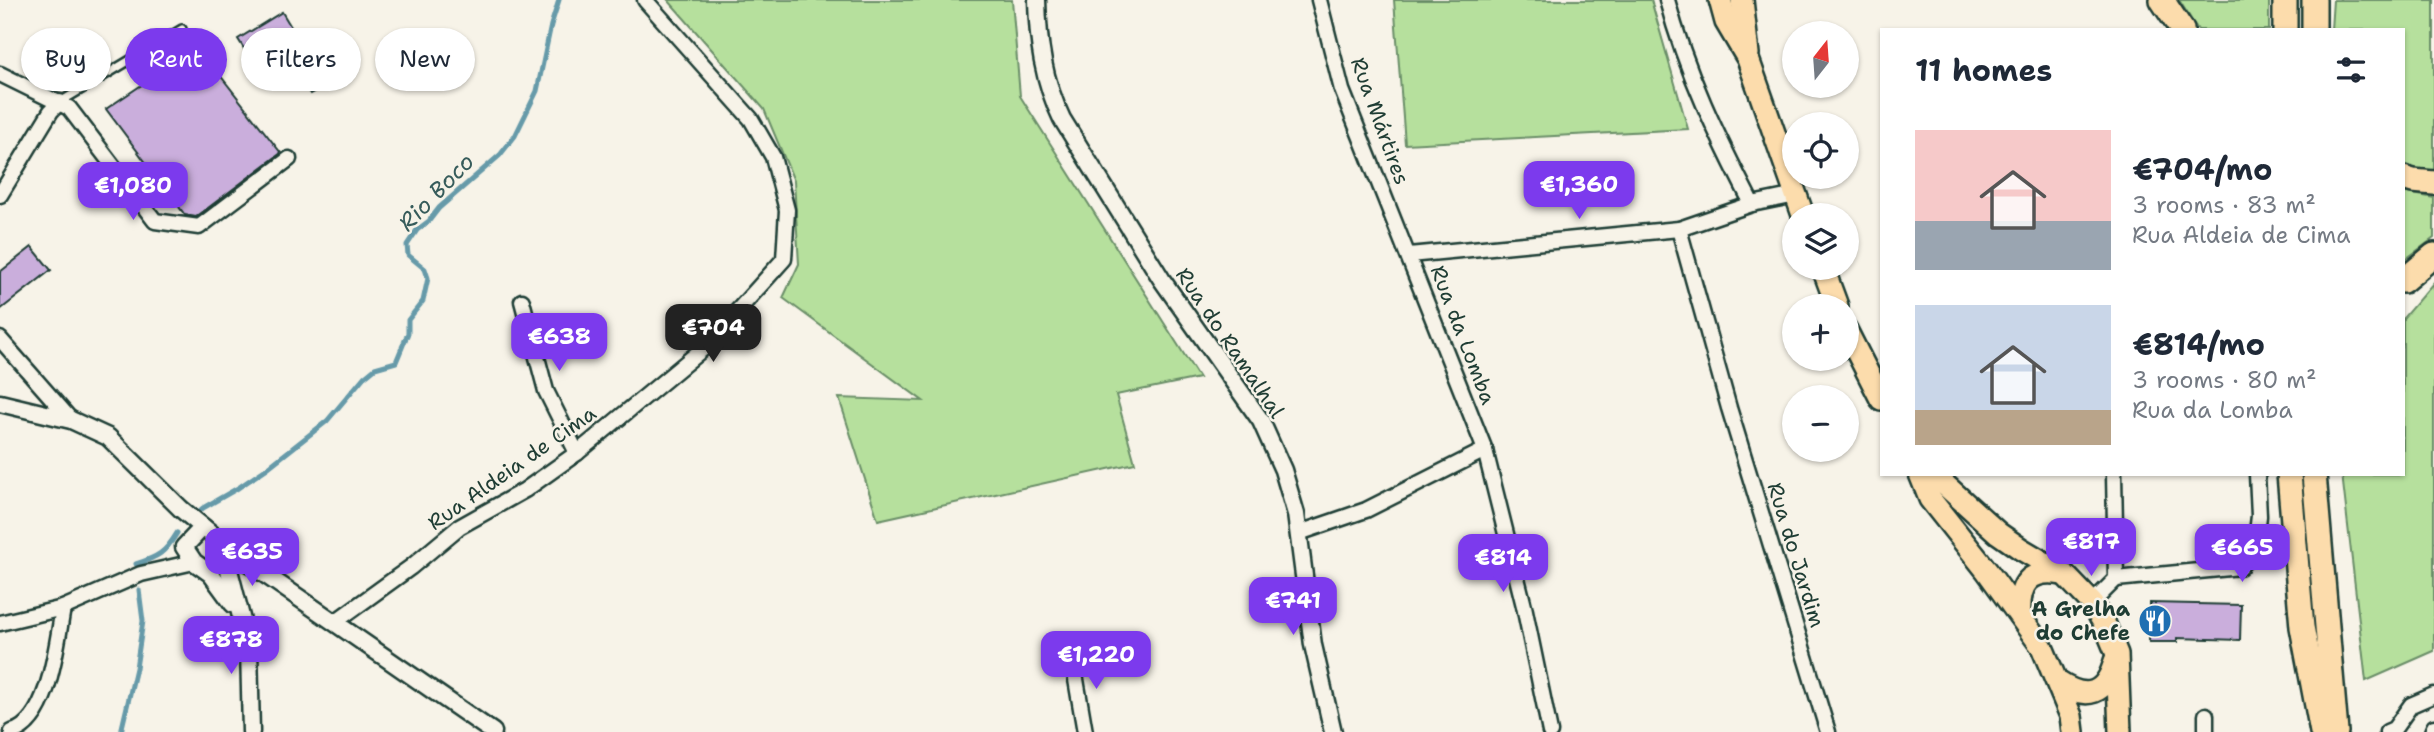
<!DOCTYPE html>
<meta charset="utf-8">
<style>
:root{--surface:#fff;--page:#f2f2f3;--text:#1f2937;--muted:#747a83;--accent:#7c3aed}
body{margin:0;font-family:"Shantell Sans",sans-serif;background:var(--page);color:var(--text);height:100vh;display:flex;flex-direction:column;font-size:26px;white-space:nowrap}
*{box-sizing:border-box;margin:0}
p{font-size:23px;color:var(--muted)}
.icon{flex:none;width:38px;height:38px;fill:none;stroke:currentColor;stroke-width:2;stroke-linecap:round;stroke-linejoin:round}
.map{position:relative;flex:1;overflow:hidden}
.details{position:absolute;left:1880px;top:28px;width:525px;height:448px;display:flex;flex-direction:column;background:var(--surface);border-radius:0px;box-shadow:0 2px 5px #0004}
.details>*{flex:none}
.banner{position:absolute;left:21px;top:28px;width:665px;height:63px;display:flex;gap:14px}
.needle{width:46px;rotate:17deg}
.buttons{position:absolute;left:1782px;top:21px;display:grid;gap:14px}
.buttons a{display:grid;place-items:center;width:77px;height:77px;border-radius:50%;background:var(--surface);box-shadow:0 2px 5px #0004;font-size:35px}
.price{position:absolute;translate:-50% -60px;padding:0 16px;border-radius:14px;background:var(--accent);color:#fff;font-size:23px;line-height:46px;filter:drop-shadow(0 2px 4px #0008)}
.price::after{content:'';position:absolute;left:50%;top:42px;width:21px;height:16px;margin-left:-10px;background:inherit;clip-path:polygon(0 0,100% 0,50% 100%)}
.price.selected{background:#222;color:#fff}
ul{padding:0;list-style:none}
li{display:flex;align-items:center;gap:21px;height:175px;padding:0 35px}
li span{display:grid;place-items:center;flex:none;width:196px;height:140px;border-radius:0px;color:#555}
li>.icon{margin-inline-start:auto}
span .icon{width:84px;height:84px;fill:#fffc;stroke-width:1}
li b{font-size:30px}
h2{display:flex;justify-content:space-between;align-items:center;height:84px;padding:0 35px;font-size:30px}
.tag{padding:0 24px;border-radius:32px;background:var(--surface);box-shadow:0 2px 5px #0004;font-size:24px;line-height:63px}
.tag.selected{background:var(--accent);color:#fff}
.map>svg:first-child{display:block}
.green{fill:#b6e09d;stroke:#6a8e68;stroke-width:2}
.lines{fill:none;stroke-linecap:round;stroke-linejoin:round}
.stream{stroke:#669aa9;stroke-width:5}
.building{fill:#caaedc;stroke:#1f3d34;stroke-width:2}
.service-casing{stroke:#1f3d34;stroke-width:12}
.minor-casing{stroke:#1f3d34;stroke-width:19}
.tertiary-casing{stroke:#1f3d34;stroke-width:21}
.primary-casing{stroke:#1f3d34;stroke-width:26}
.trunk-casing{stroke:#1f3d34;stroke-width:28}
.service{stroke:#f7f3e8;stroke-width:7}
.minor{stroke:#f7f3e8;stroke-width:14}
.tertiary{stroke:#f7f3e8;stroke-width:16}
.primary{stroke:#fcdcac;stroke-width:21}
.trunk{stroke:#fcdcac;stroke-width:23}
.labels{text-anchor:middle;stroke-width:5;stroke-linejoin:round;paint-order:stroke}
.street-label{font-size:21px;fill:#1f3d34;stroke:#f7f3e8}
.poi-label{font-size:21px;font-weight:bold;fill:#1f3d34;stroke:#f7f3e8;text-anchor:end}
.water-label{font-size:23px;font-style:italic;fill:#375c5b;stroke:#f7f3e8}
</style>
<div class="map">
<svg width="2434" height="732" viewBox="0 0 2434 732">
<rect width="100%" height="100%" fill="#f7f3e8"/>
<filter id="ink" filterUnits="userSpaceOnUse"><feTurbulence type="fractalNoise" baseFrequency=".0143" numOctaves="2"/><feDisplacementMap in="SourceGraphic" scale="14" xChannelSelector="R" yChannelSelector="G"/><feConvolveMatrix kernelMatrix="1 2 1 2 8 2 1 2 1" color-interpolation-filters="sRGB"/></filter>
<g filter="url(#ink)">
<g class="green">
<path d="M 668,0 L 1012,0 L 1020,96 L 1199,378 L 1116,395 L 1135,463 L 878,520 L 839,398 L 923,401 L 783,298 L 799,264 L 794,181 L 764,109 Z"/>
<path d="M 1394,0 L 1651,0 L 1688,129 L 1405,144 Z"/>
<path d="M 2179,0 L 2269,0 L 2269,30 L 2198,30 Z"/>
<path d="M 2333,0 L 2434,0 L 2434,177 L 2403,171 L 2403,30 L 2331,30 Z"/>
<path d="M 2403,192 L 2434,198 L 2434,238 L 2403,261 Z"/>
<path d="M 2434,282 L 2434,651 L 2366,681 L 2342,474 L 2403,474 L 2403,318 Z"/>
</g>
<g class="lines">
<g class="stream">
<path d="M 195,515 L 203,508 L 238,488 L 266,469 L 327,421 L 364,377 L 375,368 L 396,362 L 408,333 L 408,320 L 423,301 L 428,278 L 425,269 L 408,255 L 407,245 L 417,230 L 429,221 L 439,208 L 500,155 L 515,136 L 537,91 L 551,25 L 559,0"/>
<path d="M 136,564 C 158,557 165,553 177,533"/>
<path d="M 121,732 L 136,668 L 143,621 L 139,590"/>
</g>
</g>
<g class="building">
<path d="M 282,12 L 326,85 L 310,94 L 292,64 L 264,81 L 238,39 Z"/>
<path d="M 198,47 L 281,153 L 196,217 L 185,215 L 106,109 Z"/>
<path d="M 32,247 L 51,270 L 0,310 L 0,272 Z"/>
<path d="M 2150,603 L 2241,605 L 2240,640 L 2177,638 L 2177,642 L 2149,642 Z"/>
</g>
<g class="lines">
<defs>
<path id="service" d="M 60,102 L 182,29"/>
<g id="minor">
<path d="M 1319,0 L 1342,90 L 1485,450 L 1524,606 L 1550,732"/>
<path d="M 1667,0 C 1686,72 1718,138 1752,204"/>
<path d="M 0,74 L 69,108 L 155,221 L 199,227 L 289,159"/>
<path d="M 0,195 L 51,111 L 60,102"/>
<path d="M 1679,229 L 1729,408 L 1828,732"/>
<path d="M 1409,255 L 1679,229 L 1752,204 L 1796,195"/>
<path d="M 522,301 L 546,391 L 577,453"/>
<path d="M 0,339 L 71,420"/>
<path d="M 1299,533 L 1366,510 L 1485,450"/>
<path d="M 2116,579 L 2240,567 L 2255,549 L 2259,516 L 2257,474"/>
<path d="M 2092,603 L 2116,579 L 2114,474"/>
<path d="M 335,622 L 411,567 L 459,527 L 525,490 L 577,453 L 705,347 L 784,259 L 787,210 L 773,157 L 751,119 L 645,0"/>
<path d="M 0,623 L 63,608 L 141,574 L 194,562"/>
<path d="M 1072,656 L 1085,732"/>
<path d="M 2206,715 L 2206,732"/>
<path d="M 12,732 C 50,721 57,641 63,608"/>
<path d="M 2387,732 L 2394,729 L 2411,705 L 2434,695"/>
<path d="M 2432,732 L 2434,727"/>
</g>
<g id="tertiary">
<path d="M 1037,0 C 1038,42 1043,80 1062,119 L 1162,280 L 1261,421 L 1283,470 L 1296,514 L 1313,645 L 1333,732"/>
<path d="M 0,403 L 71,420 L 108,437 L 181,509 L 240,557 L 493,732"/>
<path d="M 203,527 L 184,547 L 194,562 L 211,574 L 233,604"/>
<path d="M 229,570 L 249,648 L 251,732"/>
</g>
<g id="primary">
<path d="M 1720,0 L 1726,22 L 1748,59 L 1803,215"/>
<path d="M 1742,0 L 1748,54"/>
<path d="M 1823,268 L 1837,306"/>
<path d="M 1846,330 L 1881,399"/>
<path d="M 1920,474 L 1930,499 L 1987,571 L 2042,647 L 2071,716 L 2073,732"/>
<path d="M 1933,474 L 1998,533 L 2021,549 L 2065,575 L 2092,603 L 2105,625 L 2117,654 L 2120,732"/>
<path d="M 2020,616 C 2018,584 2029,568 2062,574"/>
<path d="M 2058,682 C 2087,701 2106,695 2115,661"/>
</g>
<g id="trunk">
<path d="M 2162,0 L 2182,30"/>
<path d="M 2285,30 L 2285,0"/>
<path d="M 2314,30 L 2314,0"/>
<path d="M 2403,178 L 2413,181 L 2434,183"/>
<path d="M 2403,281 L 2434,255"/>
<path d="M 2289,474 L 2302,627 L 2322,732"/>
<path d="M 2314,474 L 2336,732"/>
</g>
</defs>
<use href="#service" class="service-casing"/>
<use href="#minor" class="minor-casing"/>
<use href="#tertiary" class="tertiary-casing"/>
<use href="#primary" class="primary-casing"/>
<use href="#trunk" class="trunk-casing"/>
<use href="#service" class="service"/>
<use href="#minor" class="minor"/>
<use href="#tertiary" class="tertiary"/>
<use href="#primary" class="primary"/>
<use href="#trunk" class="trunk"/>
</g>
</g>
<defs>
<symbol id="restaurant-disc" viewBox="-11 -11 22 22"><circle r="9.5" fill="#1f6fb2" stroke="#f7f3e8"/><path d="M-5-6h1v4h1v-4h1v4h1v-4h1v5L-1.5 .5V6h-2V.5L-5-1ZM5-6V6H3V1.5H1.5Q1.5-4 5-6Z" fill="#fff"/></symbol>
</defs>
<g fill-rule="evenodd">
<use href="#restaurant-disc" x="2136" y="602" width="38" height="38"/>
</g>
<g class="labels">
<g class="street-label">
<text transform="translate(1380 121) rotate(70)" y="7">Rua Mártires</text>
<text transform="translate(1463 335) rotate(69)" y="7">Rua da Lomba</text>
<text transform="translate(1230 343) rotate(56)" y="7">Rua do Ramalhal</text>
<text transform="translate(512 468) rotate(-35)" y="7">Rua Aldeia de Cima</text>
<text transform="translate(1796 555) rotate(73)" y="7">Rua do Jardim</text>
</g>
<g class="poi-label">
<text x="2130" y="616">A Grelha<tspan x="2130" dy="24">do Chefe</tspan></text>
</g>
<g class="water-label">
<text transform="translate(436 192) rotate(-46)" y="8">Rio Boco</text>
</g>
</g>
</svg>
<div class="buttons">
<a><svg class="needle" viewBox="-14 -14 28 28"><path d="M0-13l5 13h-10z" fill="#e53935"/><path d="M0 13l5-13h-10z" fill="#747a83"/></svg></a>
<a><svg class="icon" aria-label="locate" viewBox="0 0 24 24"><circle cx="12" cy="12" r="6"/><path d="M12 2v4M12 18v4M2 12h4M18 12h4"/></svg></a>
<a><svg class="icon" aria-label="layers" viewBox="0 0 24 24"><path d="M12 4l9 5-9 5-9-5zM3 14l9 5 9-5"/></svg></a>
<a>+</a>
<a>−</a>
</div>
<b class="price" style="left:1579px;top:221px">€1,360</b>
<b class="price" style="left:133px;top:222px">€1,080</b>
<b class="price selected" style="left:713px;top:364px">€704</b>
<b class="price" style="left:559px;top:373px">€638</b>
<b class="price" style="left:2091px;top:578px">€817</b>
<b class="price" style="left:2242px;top:584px">€665</b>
<b class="price" style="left:252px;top:588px">€635</b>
<b class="price" style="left:1503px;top:594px">€814</b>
<b class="price" style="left:1293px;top:637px">€741</b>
<b class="price" style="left:231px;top:676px">€878</b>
<b class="price" style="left:1096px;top:691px">€1,220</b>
<div class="banner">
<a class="tag">Buy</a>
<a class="tag selected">Rent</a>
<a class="tag">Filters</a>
<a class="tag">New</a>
</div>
<section class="details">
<h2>11 homes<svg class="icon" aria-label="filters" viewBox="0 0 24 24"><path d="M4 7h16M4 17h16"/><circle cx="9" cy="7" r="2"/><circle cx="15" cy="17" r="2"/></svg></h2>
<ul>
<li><span style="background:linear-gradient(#f6c9c9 65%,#9aa5b1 0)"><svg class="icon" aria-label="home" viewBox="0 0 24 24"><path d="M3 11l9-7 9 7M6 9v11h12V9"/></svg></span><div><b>€704/mo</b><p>3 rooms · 83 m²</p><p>Rua Aldeia de Cima</p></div></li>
<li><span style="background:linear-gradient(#c9d6e8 75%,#b9a48a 0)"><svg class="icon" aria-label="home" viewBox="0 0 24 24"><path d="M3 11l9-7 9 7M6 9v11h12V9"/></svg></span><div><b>€814/mo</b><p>3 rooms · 80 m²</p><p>Rua da Lomba</p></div></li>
</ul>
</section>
</div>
